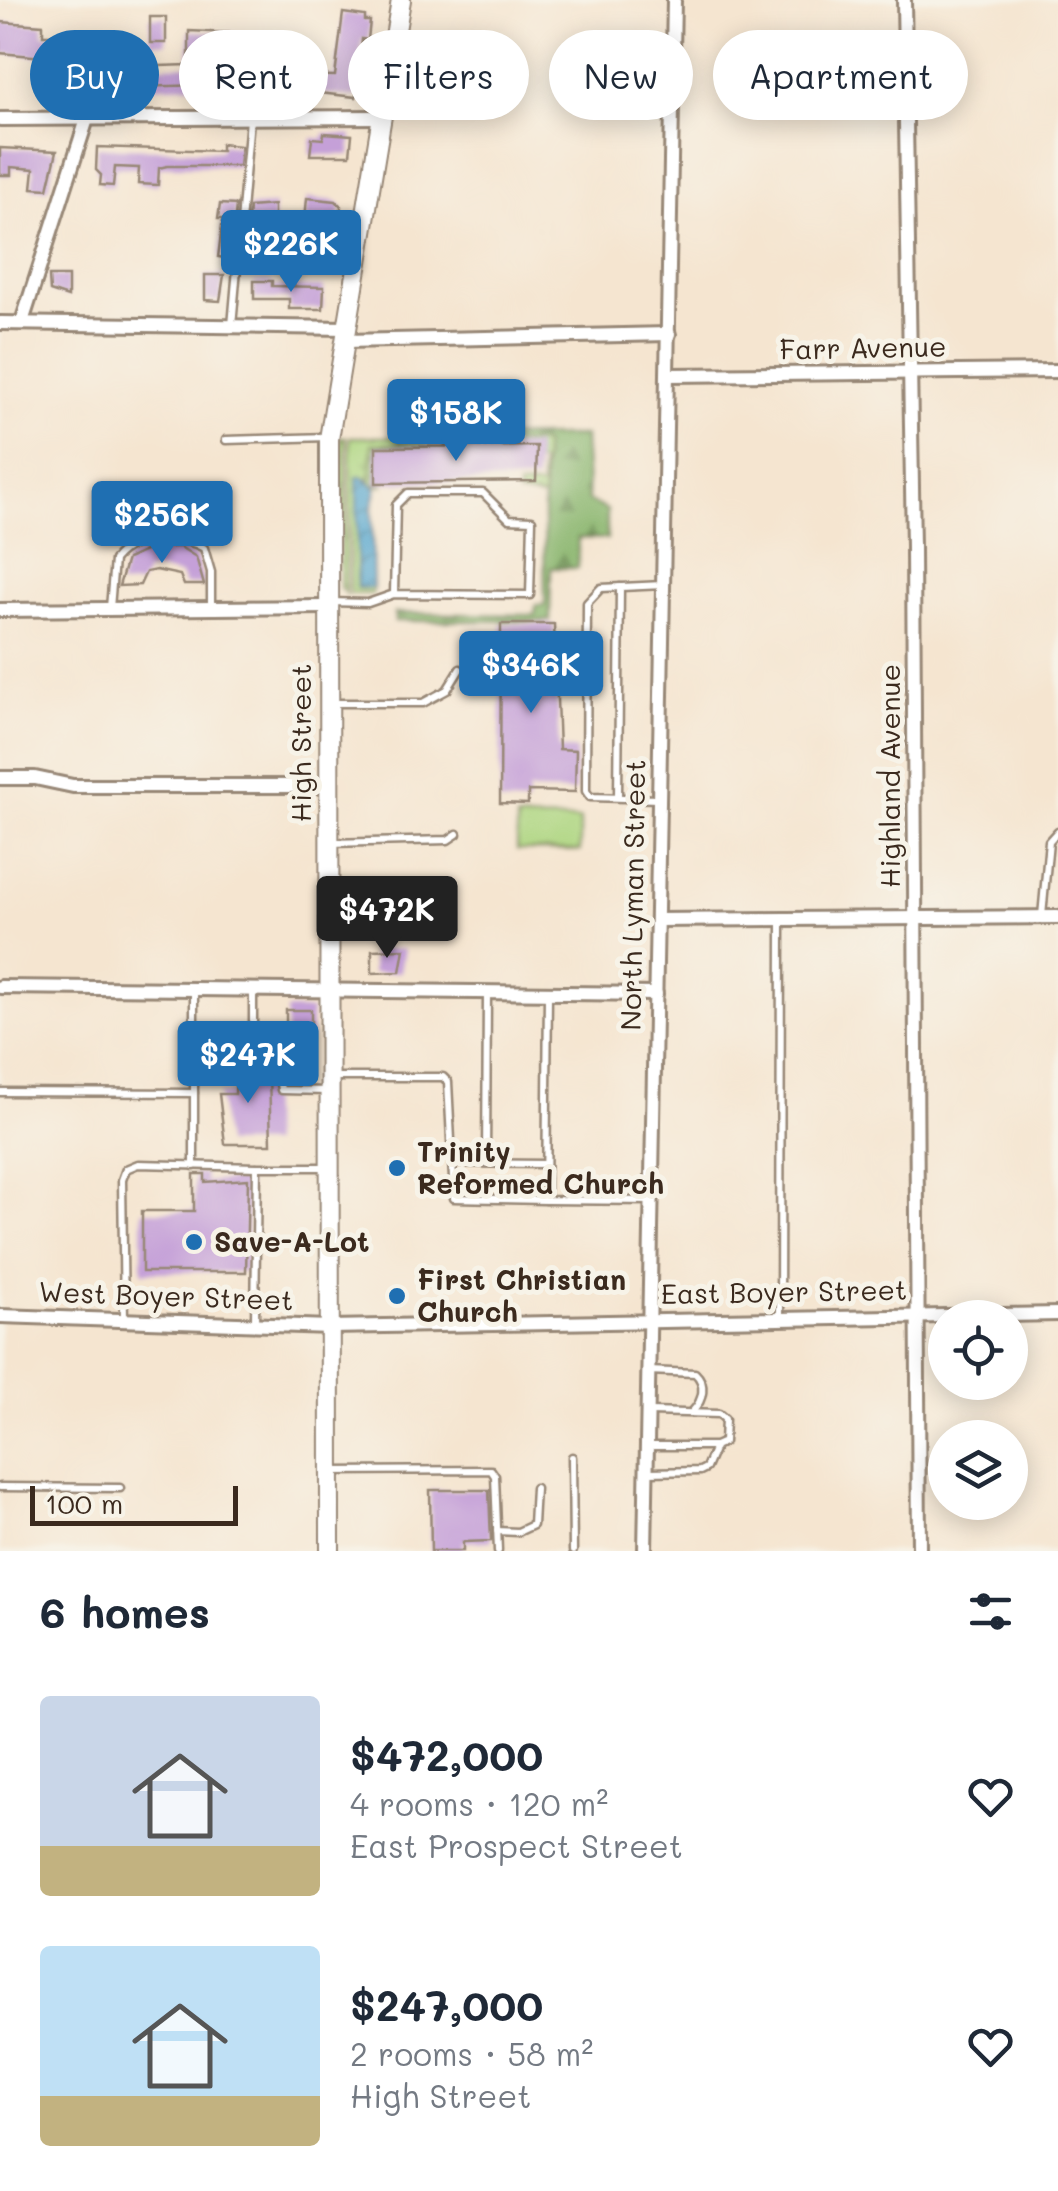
<!DOCTYPE html>
<meta charset="utf-8">
<style>
:root{--surface:#fff;--page:#f6f6f7;--text:#1f2937;--muted:#747a83;--accent:#1f6fb2}
body{margin:0;font-family:Mali,sans-serif;background:var(--page);color:var(--text);height:100vh;display:flex;flex-direction:column;font-size:38px;white-space:nowrap}
*{box-sizing:border-box;margin:0}
p{font-size:32px;color:var(--muted)}
.icon{flex:none;width:55px;height:55px;fill:none;stroke:currentColor;stroke-width:2;stroke-linecap:round;stroke-linejoin:round}
.map{position:relative;height:1551px;overflow:hidden}
.panel{display:flex;flex-direction:column;background:var(--surface);flex:1}
.panel>*{flex:none}
.guide{position:absolute;left:30px;top:30px;width:1000px;height:90px;display:flex;gap:20px}
.tools{position:absolute;left:928px;top:1300px;display:grid;gap:20px}
.tools a{display:grid;place-items:center;width:100px;height:100px;border-radius:50%;background:var(--surface);box-shadow:0 5px 25px #0003;font-size:50px}
.scale{position:absolute;left:30px;bottom:25px;width:208px;box-sizing:border-box;padding-left:10px;border:5px solid #3b2a1e;border-top:0;font-size:28px;line-height:35px;white-space:nowrap;color:#3b2a1e;-webkit-text-stroke:8px #f7f3e8;paint-order:stroke}
.price{position:absolute;translate:-50% -85px;padding:0 22px;border-radius:10px;background:var(--accent);color:#fff;font-size:32px;line-height:65px;filter:drop-shadow(0 2px 5px #0008)}
.price::after{content:'';position:absolute;left:50%;top:60px;width:30px;height:22px;margin-left:-15px;background:inherit;clip-path:polygon(0 0,100% 0,50% 100%)}
.price.selected{background:#222;color:#fff}
ul{padding:0;list-style:none}
li{display:flex;align-items:center;gap:30px;height:250px;padding:0 40px}
li span{display:grid;place-items:center;flex:none;width:280px;height:200px;border-radius:10px;color:#555}
li>.icon{margin-inline-start:auto}
span .icon{width:120px;height:120px;fill:#fffc;stroke-width:1}
li b{font-size:42px}
h2{display:flex;justify-content:space-between;align-items:center;height:120px;padding:0 40px;font-size:42px}
.pill{padding:0 35px;border-radius:45px;background:var(--surface);box-shadow:0 5px 25px #0003;font-size:35px;line-height:90px}
.pill.selected{background:var(--accent);color:#fff}
.map>svg:first-child{display:block}
.grass{fill:url(#grass-tufts);stroke:#74804f;stroke-width:2.5}
.forest{fill:url(#forest-firs);stroke:#627046;stroke-width:2.5}
.park{fill:#add580;stroke:#74804f;stroke-width:2.5}
.garden{fill:url(#garden-dots);stroke:#74804f;stroke-width:2.5}
.water{fill:url(#water-waves);stroke:#466776;stroke-width:2.5}
.building{fill:#c5a0d8}
.lines{fill:none;stroke-linecap:round;stroke-linejoin:round}
.lane-casing{stroke:#988877;stroke-width:11}
.street-casing{stroke:#988877;stroke-width:18}
.secondary-casing{stroke:#988877;stroke-width:22}
.lane{stroke:#fff;stroke-width:6}
.street{stroke:#fff;stroke-width:12}
.secondary{stroke:#fff;stroke-width:18}
.poi-dot{fill:#1f6fb2;stroke:#f7f3e8;stroke-width:4}
.labels{text-anchor:middle;stroke-width:10;stroke-linejoin:round;paint-order:stroke}
.street-label{font-size:28px;fill:#3b2a1e;stroke:#f7f3e8}
.poi-label{font-size:28px;font-weight:bold;fill:#3b2a1e;stroke:#f7f3e8;text-anchor:start}
</style>
<div class="map">
<svg width="1058" height="1551" viewBox="0 0 1058 1551">
<defs>
<pattern id="grass-tufts" width="24" height="20" patternUnits="userSpaceOnUse" patternTransform="scale(2.5)"><rect width="24" height="20" fill="#add580"/><path d="M3 7l-1-3M5 7V3M7 7l1-3M15 17l-1-3M17 17v-4M19 17l1-3" fill="none" stroke="#96b76e"/></pattern>
<pattern id="forest-firs" width="22" height="20" patternUnits="userSpaceOnUse" patternTransform="scale(2.5)"><rect width="22" height="20" fill="#8ab66e"/><path d="M5 1l3.5 6h-7zM16 11l3.5 6h-7z" fill="#72945a"/></pattern>
<pattern id="garden-dots" width="8" height="8" patternUnits="userSpaceOnUse" patternTransform="scale(2.5)"><rect width="8" height="8" fill="#add580"/><path d="M2 2h.1M6 6h.1" fill="none" stroke="#96b76e" stroke-width="1.8" stroke-linecap="round"/></pattern>
<pattern id="water-waves" width="16" height="10" patternUnits="userSpaceOnUse" patternTransform="scale(2.5)"><rect width="16" height="10" fill="#52a4cd"/><path d="M0 5q4-4 8 0t8 0" fill="none" stroke="#4586a6"/></pattern>
</defs>
<rect width="100%" height="100%" fill="#f7f3e8"/>
<filter id="ink" filterUnits="userSpaceOnUse"><feTurbulence type="fractalNoise" baseFrequency=".01" numOctaves="2"/><feDisplacementMap in="SourceGraphic" scale="20" xChannelSelector="R" yChannelSelector="G"/><feConvolveMatrix kernelMatrix="1 2 1 2 8 2 1 2 1" color-interpolation-filters="sRGB"/></filter>
<filter id="wash" filterUnits="userSpaceOnUse"><feTurbulence type="fractalNoise" baseFrequency=".0048" numOctaves="4" result="noise"/><feDisplacementMap in="SourceGraphic" scale="40" xChannelSelector="R" yChannelSelector="G"/><feGaussianBlur stdDeviation="2.25" result="paint"/><feColorMatrix in="noise" values="0 0 0 0 0 0 0 0 0 0 0 0 0 0 0 0 0 1.4 0 .05"/><feComposite in="paint" operator="in"/></filter>
<g filter="url(#wash)">
<rect width="100%" height="100%" fill="#f5e5d0"/>
<g class="grass">
<path d="M 340,437 L 346,437 L 346,594 L 340,588 Z"/>
<path d="M 350,437 L 400,437 L 400,444 L 372,445 L 370,479 L 361,476 L 357,588 L 373,588 L 372,594 L 350,594 Z"/>
</g>
<path class="forest" d="M 584,436 L 588,501 L 607,510 L 607,539 L 578,538 L 578,568 L 551,568 L 550,621 L 395,621 L 395,613 L 535,615 L 536,605 L 545,605 L 543,444 L 400,444 L 400,437 Z"/>
<path class="park" d="M 517,819 L 580,820 L 580,851 L 517,850 Z"/>
<path class="garden" d="M 543,443 L 543,498 L 518,494 L 518,487 L 541,486 L 541,463 L 399,446 L 376,447 L 376,482 L 384,486 L 370,484 L 372,444 Z"/>
<path class="water" d="M 361,476 L 377,488 L 372,507 L 373,588 L 357,588 L 357,477 Z"/>
<g id="blocks">
<g class="building">
<path d="M 343,13 L 365,16 L 365,21 L 370,21 L 368,40 L 362,39 L 356,97 L 300,91 L 301,75 L 335,76 Z"/>
<rect x="150" y="17" width="16" height="26"/>
<path d="M 0,22 L 43,25 L 43,35 L 84,35 L 84,51 L 43,51 L 43,57 L 0,53 Z"/>
<path d="M 189,31 L 233,33 L 233,47 L 256,48 L 260,73 L 249,73 L 249,83 L 225,83 L 225,93 L 206,93 L 206,85 L 96,88 L 96,68 L 189,65 Z"/>
<path d="M 324,133 L 352,135 L 350,155 L 310,155 L 312,138 L 323,139 Z"/>
<path d="M 221,144 L 241,146 L 239,166 L 167,166 L 159,168 L 158,185 L 138,184 L 139,168 L 115,167 L 113,186 L 100,185 L 101,175 L 96,170 L 97,147 L 221,151 Z"/>
<path d="M 0,148 L 57,151 L 48,189 L 32,188 L 34,169 L 11,167 L 11,175 L 0,175 Z"/>
<path d="M 307,198 L 336,201 L 341,206 L 340,217 L 334,217 L 329,245 L 309,243 L 312,220 L 305,219 Z"/>
<path d="M 220,204 L 236,205 L 231,259 L 218,257 L 223,219 L 218,219 Z"/>
<path d="M 274,205 L 274,222 L 248,221 L 249,207 Z"/>
<path d="M 205,275 L 224,275 L 220,301 L 205,300 Z"/>
<path d="M 49,276 L 68,276 L 68,297 L 50,291 Z"/>
<path d="M 254,281 L 272,281 L 272,286 L 324,287 L 323,309 L 289,309 L 289,299 L 254,299 Z"/>
<path d="M 537,446 L 536,481 L 376,483 L 376,447 Z"/>
<path d="M 154,547 L 180,547 L 196,557 L 204,585 L 184,585 L 180,575 L 156,570 L 146,572 L 140,585 L 119,586 L 127,559 Z"/>
<path d="M 501,624 L 554,624 L 559,749 L 576,750 L 575,792 L 528,791 L 528,804 L 500,803 Z"/>
<path d="M 404,949 L 400,972 L 372,973 L 372,950 Z"/>
<rect x="286" y="1010" width="25" height="29"/>
<path d="M 236,1059 L 263,1059 L 263,1074 L 269,1075 L 271,1144 L 225,1144 L 219,1094 L 235,1094 Z"/>
<path d="M 194,1174 L 205,1174 L 205,1182 L 248,1179 L 246,1272 L 142,1272 L 142,1211 L 194,1211 Z"/>
<path d="M 430,1490 L 489,1490 L 491,1541 L 463,1542 L 463,1551 L 431,1551 Z"/>
</g>
</g>
</g>
<g filter="url(#ink)">
<use href="#blocks" fill-opacity="0" stroke="#988877" stroke-width="2.5"/>
<g class="lines">
<defs>
<g id="lane">
<path d="M 386,94 L 400,96 L 405,103 L 464,109"/>
<path d="M 400,96 L 409,93 L 462,100"/>
<path d="M 232,326 L 250,119"/>
<path d="M 226,440 L 328,437"/>
<path d="M 330,602 L 368,603 L 394,594 L 530,595 L 532,520 L 509,519 L 483,493 L 408,493 L 396,505 L 394,594"/>
<path d="M 110,608 L 114,560 C 133,536 177,533 204,548 L 211,572 L 211,608"/>
<path d="M 330,703 L 423,703 L 447,690 L 460,669"/>
<path d="M 618,797 L 620,587"/>
<path d="M 659,799 L 590,797 L 586,791 L 587,603 L 601,588 L 663,585"/>
<path d="M 330,843 L 448,840 L 457,834"/>
<path d="M 1042,916 L 1049,841 L 1058,831"/>
<path d="M 253,991 L 253,1043 L 276,1058 L 281,1090 L 329,1091"/>
<path d="M 548,994 L 546,1200 L 652,1201"/>
<path d="M 331,1077 L 443,1077 L 448,1082 L 454,1198 L 546,1200"/>
<path d="M 0,1092 L 194,1093"/>
<path d="M 453,1163 L 546,1164"/>
<path d="M 486,1163 L 487,994"/>
<path d="M 194,1166 L 194,989"/>
<path d="M 780,1318 L 781,921"/>
<path d="M 124,1320 L 122,1180 L 126,1169 L 138,1164 L 257,1167"/>
<path d="M 255,1323 L 257,1167 L 329,1167"/>
<path d="M 648,1371 L 695,1373 C 707,1384 703,1400 693,1411"/>
<path d="M 648,1446 L 715,1446 L 724,1442 L 725,1419 L 719,1414 L 650,1412"/>
<path d="M 572,1457 L 573,1551"/>
<path d="M 330,1471 L 491,1470 L 495,1476 L 498,1551"/>
<path d="M 648,1472 L 700,1471 L 706,1468 L 715,1447"/>
<path d="M 0,1487 L 120,1488"/>
<path d="M 497,1531 L 518,1532 L 533,1525 L 535,1488"/>
</g>
<g id="street">
<path d="M 904,0 L 913,547 L 919,1551"/>
<path d="M 0,119 L 381,117"/>
<path d="M 22,322 L 87,119"/>
<path d="M 0,323 L 347,328"/>
<path d="M 345,341 L 669,334"/>
<path d="M 668,375 L 1058,371"/>
<path d="M 0,610 L 328,607"/>
<path d="M 0,778 L 35,778 L 73,786 L 330,786"/>
<path d="M 658,920 L 1058,917"/>
<path d="M 0,987 L 656,994"/>
<path d="M 0,1316 L 330,1327 L 1058,1314"/>
<path d="M 645,1551 L 674,0"/>
</g>
<path id="secondary" d="M 330,1551 L 329,439 L 401,0"/>
</defs>
<use href="#lane" class="lane-casing"/>
<use href="#street" class="street-casing"/>
<use href="#secondary" class="secondary-casing"/>
<use href="#lane" class="lane"/>
<use href="#street" class="street"/>
<use href="#secondary" class="secondary"/>
</g>
</g>
<g class="poi-dot">
<circle cx="397" cy="1168" r="10"/>
<circle cx="194" cy="1242" r="10"/>
<circle cx="397" cy="1296" r="10"/>
</g>
<g class="labels">
<g class="street-label">
<text transform="translate(863 348) rotate(-1)" y="10">Farr Avenue</text>
<text transform="translate(301 743) rotate(-90)" y="10">High Street</text>
<text transform="translate(890 776) rotate(-90)" y="10">Highland Avenue</text>
<text transform="translate(633 895) rotate(-89)" y="10">North Lyman Street</text>
<text transform="translate(784 1292) rotate(-1)" y="10">East Boyer Street</text>
<text transform="translate(166 1296) rotate(2)" y="10">West Boyer Street</text>
</g>
<g class="poi-label">
<text x="417" y="1162">Trinity<tspan x="417" dy="32">Reformed Church</tspan></text>
<text x="214" y="1252">Save-A-Lot</text>
<text x="417" y="1290">First Christian<tspan x="417" dy="32">Church</tspan></text>
</g>
</g>
</svg>
<div class="tools">
<a><svg class="icon" aria-label="locate" viewBox="0 0 24 24"><circle cx="12" cy="12" r="6"/><path d="M12 2v4M12 18v4M2 12h4M18 12h4"/></svg></a>
<a><svg class="icon" aria-label="layers" viewBox="0 0 24 24"><path d="M12 4l9 5-9 5-9-5zM3 14l9 5 9-5"/></svg></a>
</div>
<div class="scale">100 m</div>
<b class="price" style="left:291px;top:295px">$226K</b>
<b class="price" style="left:456px;top:464px">$158K</b>
<b class="price" style="left:162px;top:566px">$256K</b>
<b class="price" style="left:531px;top:716px">$346K</b>
<b class="price selected" style="left:387px;top:961px">$472K</b>
<b class="price" style="left:248px;top:1106px">$247K</b>
<div class="guide">
<a class="pill selected">Buy</a>
<a class="pill">Rent</a>
<a class="pill">Filters</a>
<a class="pill">New</a>
<a class="pill">Apartment</a>
</div>
</div>
<section class="panel">
<h2>6 homes<svg class="icon" aria-label="filters" viewBox="0 0 24 24"><path d="M4 7h16M4 17h16"/><circle cx="9" cy="7" r="2"/><circle cx="15" cy="17" r="2"/></svg></h2>
<ul>
<li><span style="background:linear-gradient(#c9d6e8 75%,#c2b280 0)"><svg class="icon" aria-label="home" viewBox="0 0 24 24"><path d="M3 11l9-7 9 7M6 9v11h12V9"/></svg></span><div><b>$472,000</b><p>4 rooms · 120 m²</p><p>East Prospect Street</p></div><svg class="icon" aria-label="heart" viewBox="0 0 24 24"><path d="M12 20l-8-8c-3-5 5-10 8-4 3-6 11-1 8 4z"/></svg></li>
<li><span style="background:linear-gradient(#bfe0f5 75%,#c2b280 0)"><svg class="icon" aria-label="home" viewBox="0 0 24 24"><path d="M3 11l9-7 9 7M6 9v11h12V9"/></svg></span><div><b>$247,000</b><p>2 rooms · 58 m²</p><p>High Street</p></div><svg class="icon" aria-label="heart" viewBox="0 0 24 24"><path d="M12 20l-8-8c-3-5 5-10 8-4 3-6 11-1 8 4z"/></svg></li>
</ul>
</section>
